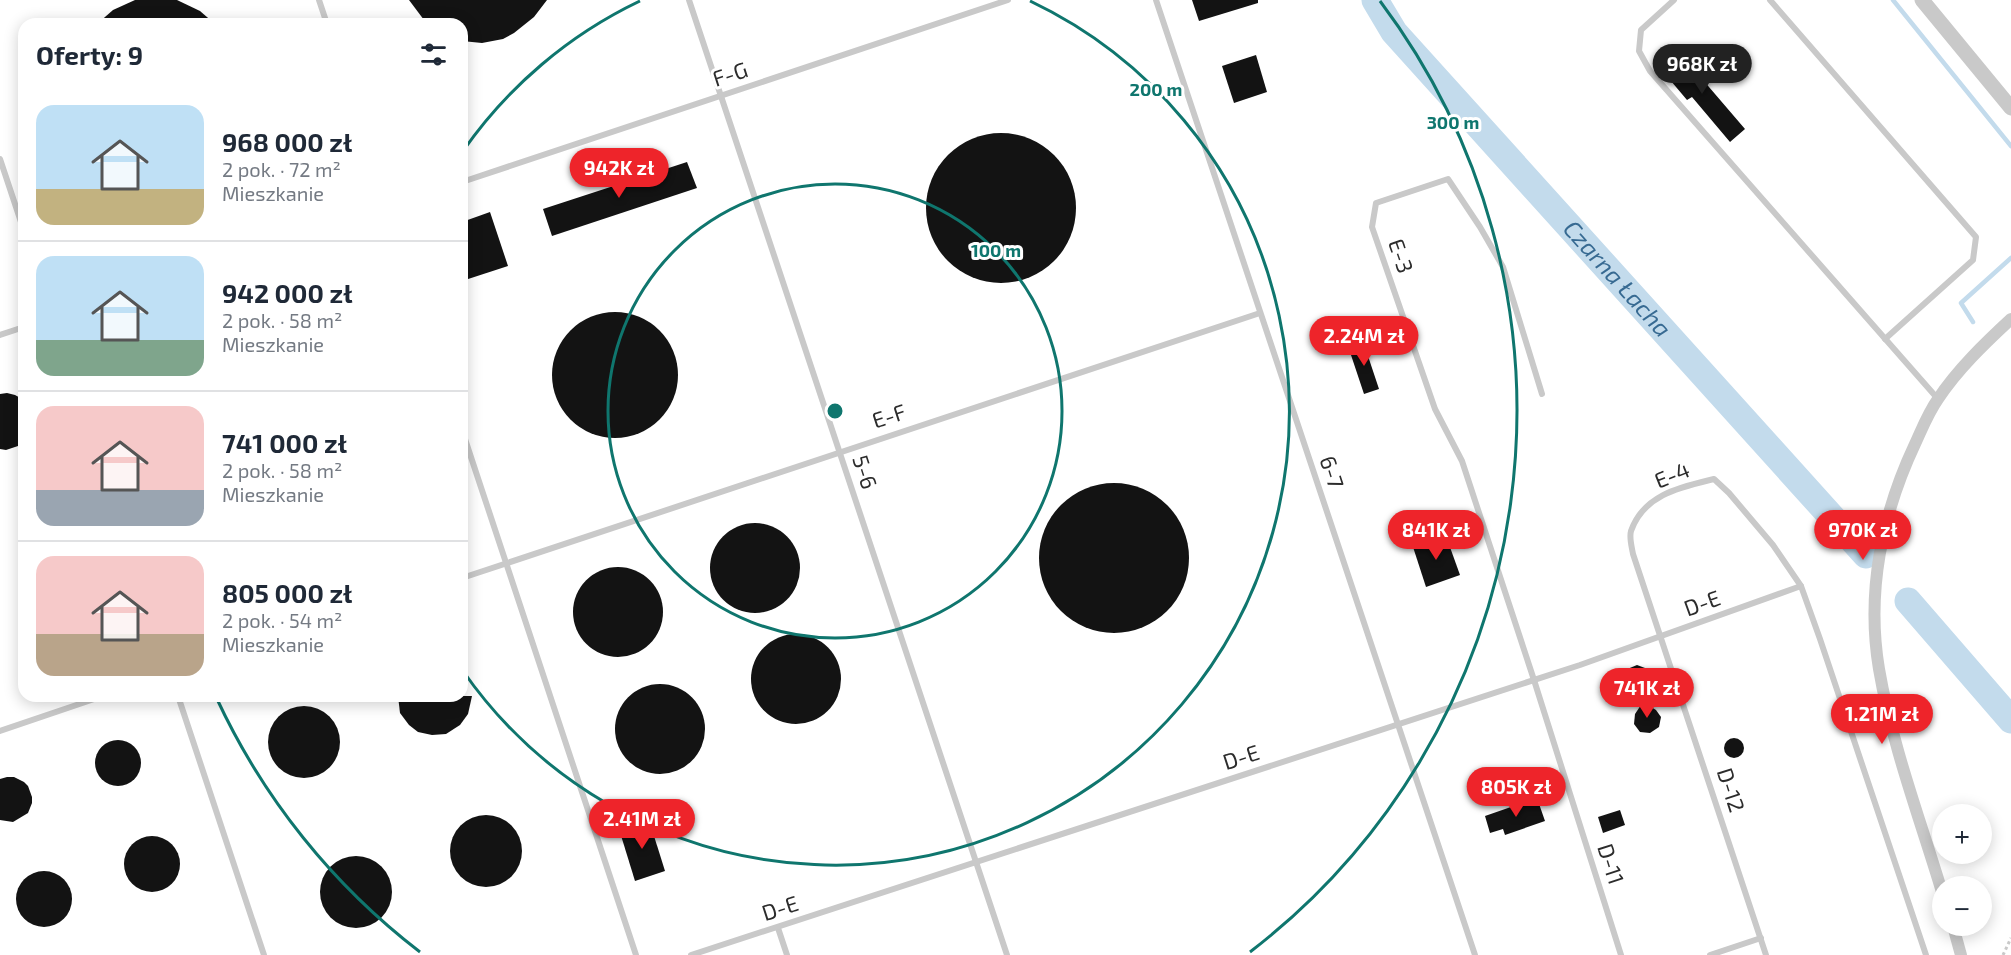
<!DOCTYPE html>
<html lang="pl">
<meta charset="utf-8">
<style>
:root{--surface:#fff;--page:#f2f2f3;--text:#1f2937;--muted:#747a83;--line:#e0e1e3;--accent:#ee242a}
body{margin:0;font-family:"Exo 2",sans-serif;background:var(--page);color:var(--text);height:100vh;display:flex;flex-direction:column;font-size:22px;white-space:nowrap}
*{box-sizing:border-box;margin:0}
p{font-size:20px;color:var(--muted)}
.icon{flex:none;width:33px;height:33px;fill:none;stroke:currentColor;stroke-width:2;stroke-linecap:round;stroke-linejoin:round}
.map{position:relative;flex:1;overflow:hidden}
.side{position:absolute;left:18px;top:18px;width:450px;height:684px;display:flex;flex-direction:column;background:var(--surface);border-radius:18px;box-shadow:0 3px 15px #0003}
.side>*{flex:none}
.fabs{position:absolute;left:1932px;top:804px;display:grid;gap:12px}
.fabs a{display:grid;place-items:center;width:60px;height:60px;border-radius:50%;background:var(--surface);box-shadow:0 3px 15px #0003;font-size:30px}
.price{position:absolute;translate:-50% -51px;padding:0 14px;border-radius:21px;background:var(--accent);color:#fff;font-size:20px;line-height:39px;filter:drop-shadow(0 2px 3px #0008)}
.price::after{content:'';position:absolute;left:50%;top:36px;width:18px;height:14px;margin-left:-9px;background:inherit;clip-path:polygon(0 0,100% 0,50% 100%)}
.price.current{background:#222;color:#fff}
ul{padding:0;list-style:none}
li{display:flex;align-items:center;gap:18px;height:150px;padding:0 18px}
li+li{border-top:2px solid var(--line)}
li span{display:grid;place-items:center;flex:none;width:168px;height:120px;border-radius:18px;color:#555}
li>.icon{margin-inline-start:auto}
span .icon{width:72px;height:72px;fill:#fffc;stroke-width:1}
li b{font-size:26px}
h2{display:flex;justify-content:space-between;align-items:center;height:72px;padding:0 18px;font-size:26px}
.map>svg:first-child{display:block}
.lines{fill:none;stroke-linecap:round;stroke-linejoin:round}
.stream{stroke:#c3dbec;stroke-width:4.5}
.river{stroke:#c3dbec;stroke-width:27}
.building{fill:#131313}
.path{stroke:#c9c9c9;stroke-width:3;stroke-dasharray:3 3;stroke-linecap:butt}
.service{stroke:#c9c9c9;stroke-width:6}
.minor{stroke:#c9c9c9;stroke-width:12}
.tertiary{stroke:#c9c9c9;stroke-width:15}
.ring{fill:none;stroke:#0f766e;stroke-width:3}
.labels{text-anchor:middle;stroke-width:6;stroke-linejoin:round;paint-order:stroke}
.street-label{font-size:22px;fill:#2c2c2c;stroke:#fff}
.water-label{font-size:24px;font-style:italic;fill:#376a92;stroke:#fff}
.centre{fill:#0f766e;stroke:#fff;stroke-width:3}
.ring-label{font-size:18px;text-anchor:middle;font-weight:bold;fill:#0f766e;stroke:#fff;stroke-width:6;stroke-linejoin:round;paint-order:stroke}
</style>
<div class="map">
<svg width="2011" height="955" viewBox="0 0 2011 955">
<rect width="100%" height="100%" fill="#fff"/>
<g class="lines">
<g class="stream">
<path d="M 1893,0 L 2011,146"/>
<path d="M 1973,322 L 1961,303 L 2011,258"/>
</g>
<g class="river">
<path id="s1" d="M 1375,0 L 1394,32 L 1866,555"/>
<path d="M 1908,601 L 2011,720"/>
</g>
</g>
<g class="building">
<path d="M 135,0 L 177,0 L 200,11 L 215,24 L 97,24 L 113,10 Z"/>
<path d="M 409,0 L 547,0 L 534,17 L 514,33 L 503,39 L 482,43 L 462,41 L 462,24 L 427,24 Z"/>
<path d="M 1192,0 L 1258,0 L 1258,3 L 1199,21 Z"/>
<path d="M 1679,52 L 1745,129 L 1730,142 L 1692,97 L 1687,100 L 1660,68 Z"/>
<path d="M 1256,55 L 1267,92 L 1234,103 L 1222,66 Z"/>
<circle cx="1001" cy="208" r="75"/>
<path d="M 687,162 L 697,188 L 552,236 L 543,209 Z"/>
<path d="M 490,212 L 508,266 L 462,281 L 462,222 Z"/>
<circle cx="615" cy="375" r="63"/>
<path d="M 1363,341 L 1379,389 L 1364,394 L 1348,346 Z"/>
<path d="M 7,393 L 15,395 L 24,400 L 24,444 L 6,450 L 0,449 L 0,394 Z"/>
<circle cx="1114" cy="558" r="75"/>
<circle cx="755" cy="568" r="45"/>
<path d="M 1446,536 L 1460,575 L 1426,587 L 1413,547 Z"/>
<circle cx="618" cy="612" r="45"/>
<circle cx="796" cy="679" r="45"/>
<path d="M 1637,665 L 1645,668 L 1651,677 L 1649,686 L 1641,697 L 1626,690 L 1622,682 L 1625,670 Z"/>
<circle cx="660" cy="729" r="45"/>
<path d="M 398,696 L 472,696 L 468,714 L 460,725 L 446,734 L 432,735 L 418,732 L 409,725 L 400,713 Z"/>
<path d="M 1643,702 L 1656,710 L 1661,717 L 1659,727 L 1650,733 L 1640,732 L 1634,724 L 1635,714 Z"/>
<circle cx="304" cy="742" r="36"/>
<circle cx="1734" cy="748" r="10"/>
<circle cx="118" cy="763" r="23"/>
<path d="M 7,777 L 14,777 L 24,782 L 28,786 L 32,797 L 32,803 L 28,813 L 13,822 L 0,820 L 0,779 Z"/>
<path d="M 1537,798 L 1545,821 L 1505,835 L 1503,829 L 1490,833 L 1485,816 Z"/>
<path d="M 1620,810 L 1625,825 L 1603,833 L 1598,817 Z"/>
<circle cx="486" cy="851" r="36"/>
<path d="M 649,820 L 665,871 L 635,881 L 619,829 Z"/>
<circle cx="152" cy="864" r="28"/>
<circle cx="356" cy="892" r="36"/>
<circle cx="44" cy="899" r="28"/>
</g>
<g class="lines">
<path class="path" d="M 2003,955 L 2011,938"/>
<g class="service">
<path d="M 319,0 L 327,24"/>
<path d="M 689,0 L 1007,955"/>
<path d="M 1156,0 L 1475,955"/>
<path d="M 1674,0 L 1641,30 L 1639,51 L 1650,71 L 1938,399"/>
<path d="M 1770,0 L 1976,237 L 1973,260 L 1885,339"/>
<path d="M 0,159 L 24,231"/>
<path d="M 462,182 L 1008,0"/>
<path d="M 0,335 L 24,327"/>
<path d="M 1542,394 L 1503,267 L 1480,227 L 1448,179 L 1376,203 L 1372,227 L 1435,409 L 1462,461 L 1534,680 L 1621,955"/>
<path d="M 462,430 L 636,955"/>
<path d="M 462,578 L 1260,313"/>
<path d="M 178,696 L 264,955"/>
<path d="M 0,731 L 103,696"/>
<path d="M 778,928 L 787,955"/>
<path d="M 691,955 L 1580,665 L 1801,586"/>
<path d="M 1710,955 L 1761,938"/>
<path d="M 1766,955 L 1633,554 C 1632,548 1629,538 1631,531 C 1644,494 1681,487 1714,479 L 1729,493 L 1773,545 L 1801,586 L 1820,639 L 1926,955"/>
</g>
<g class="minor">
<path d="M 1942,892 C 1920,819 1892,745 1879,669 C 1866,592 1882,514 1915,444 C 1922,429 1928,413 1938,399 C 1957,370 1985,343 2011,319"/>
<path d="M 1953,926 L 1961,955"/>
</g>
<path class="tertiary" d="M 1922,0 L 2011,108"/>
</g>
<g class="ring">
<circle cx="835" cy="411" r="227"/>
<path d="M463 151A454 454 0 0 1 640 1M1030 1A454 454 0 1 1 463 671"/>
<path d="M420 952A682 682 0 0 1 217 699M1380 1A682 682 0 0 1 1250 952"/>
</g>
<g class="labels">
<g class="street-label">
<text transform="translate(730 74) rotate(-18)" y="8">F-G</text>
<text transform="translate(1401 256) rotate(71)" y="8">E-3</text>
<text transform="translate(889 416) rotate(-18)" y="8">E-F</text>
<text transform="translate(865 472) rotate(72)" y="8">5-6</text>
<text transform="translate(1332 472) rotate(72)" y="8">6-7</text>
<text transform="translate(1672 475) rotate(-22)" y="8">E-4</text>
<text transform="translate(1702 603) rotate(-20)" y="8">D-E</text>
<text transform="translate(1241 757) rotate(-18)" y="8">D-E</text>
<text transform="translate(1731 790) rotate(72)" y="8">D-12</text>
<text transform="translate(1611 864) rotate(72)" y="8">D-11</text>
<text transform="translate(780 908) rotate(-18)" y="8">D-E</text>
</g>
<g class="water-label">
<text dy="8" stroke="none"><textPath href="#s1" startOffset="370">Czarna Łacha</textPath></text>
</g>
</g>
<circle cx="835" cy="411" r="9" class="centre"/>
<g class="ring-label">
<text x="1156" y="96">200 m</text>
<text x="1453" y="129">300 m</text>
<text x="996" y="257">100 m</text>
</g>
</svg>
<div class="fabs">
<a>+</a>
<a>−</a>
</div>
<b class="price current" style="left:1702px;top:95px">968K zł</b>
<b class="price" style="left:619px;top:199px">942K zł</b>
<b class="price" style="left:1364px;top:367px">2.24M zł</b>
<b class="price" style="left:1436px;top:561px">841K zł</b>
<b class="price" style="left:1863px;top:561px">970K zł</b>
<b class="price" style="left:1647px;top:719px">741K zł</b>
<b class="price" style="left:1882px;top:745px">1.21M zł</b>
<b class="price" style="left:1516px;top:818px">805K zł</b>
<b class="price" style="left:642px;top:850px">2.41M zł</b>
<section class="side">
<h2>Oferty: 9<svg class="icon" aria-label="filters" viewBox="0 0 24 24"><path d="M4 7h16M4 17h16"/><circle cx="9" cy="7" r="2"/><circle cx="15" cy="17" r="2"/></svg></h2>
<ul>
<li><span style="background:linear-gradient(#bfe0f5 70%,#c2b280 0)"><svg class="icon" aria-label="home" viewBox="0 0 24 24"><path d="M3 11l9-7 9 7M6 9v11h12V9"/></svg></span><div><b>968 000 zł</b><p>2 pok. · 72 m²</p><p>Mieszkanie</p></div></li>
<li><span style="background:linear-gradient(#bfe0f5 70%,#7fa58c 0)"><svg class="icon" aria-label="home" viewBox="0 0 24 24"><path d="M3 11l9-7 9 7M6 9v11h12V9"/></svg></span><div><b>942 000 zł</b><p>2 pok. · 58 m²</p><p>Mieszkanie</p></div></li>
<li><span style="background:linear-gradient(#f6c9c9 70%,#9aa5b1 0)"><svg class="icon" aria-label="home" viewBox="0 0 24 24"><path d="M3 11l9-7 9 7M6 9v11h12V9"/></svg></span><div><b>741 000 zł</b><p>2 pok. · 58 m²</p><p>Mieszkanie</p></div></li>
<li><span style="background:linear-gradient(#f6c9c9 65%,#b9a48a 0)"><svg class="icon" aria-label="home" viewBox="0 0 24 24"><path d="M3 11l9-7 9 7M6 9v11h12V9"/></svg></span><div><b>805 000 zł</b><p>2 pok. · 54 m²</p><p>Mieszkanie</p></div></li>
</ul>
</section>
</div>
